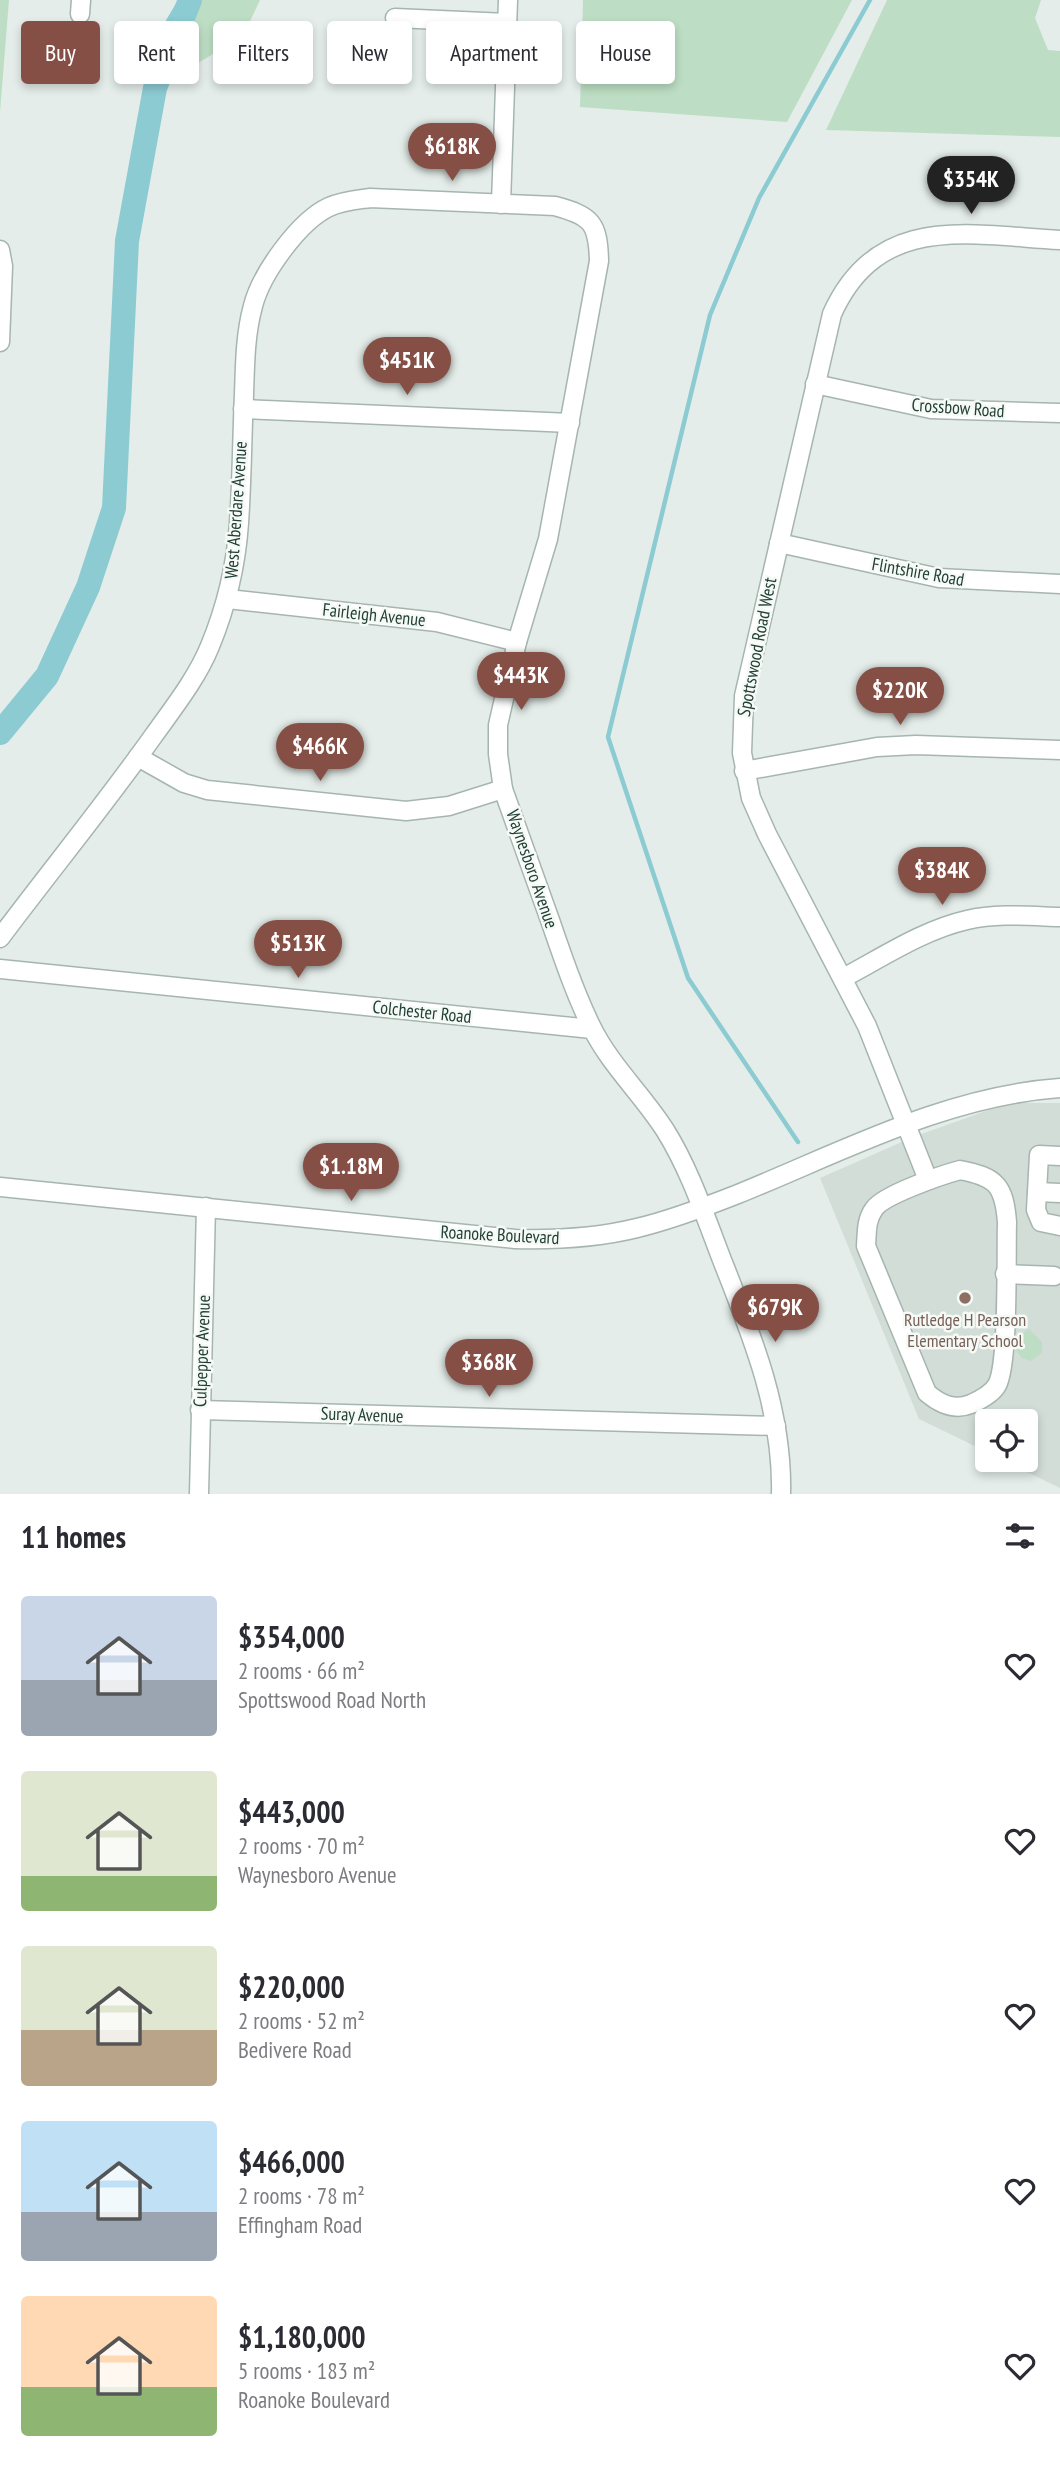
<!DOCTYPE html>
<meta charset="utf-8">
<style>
:root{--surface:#fff;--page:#f7f7f7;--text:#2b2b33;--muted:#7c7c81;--accent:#854f46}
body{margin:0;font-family:"PT Sans Narrow",sans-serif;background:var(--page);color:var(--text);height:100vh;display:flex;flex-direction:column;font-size:26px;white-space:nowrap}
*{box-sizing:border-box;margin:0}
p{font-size:23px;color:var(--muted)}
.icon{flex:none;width:38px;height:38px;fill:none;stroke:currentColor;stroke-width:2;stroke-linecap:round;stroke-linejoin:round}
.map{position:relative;height:1494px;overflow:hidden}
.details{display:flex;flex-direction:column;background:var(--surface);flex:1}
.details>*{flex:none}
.guide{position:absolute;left:21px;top:21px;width:700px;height:63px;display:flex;gap:14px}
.controls{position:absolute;left:975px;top:1409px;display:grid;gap:14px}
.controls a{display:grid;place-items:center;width:63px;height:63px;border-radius:7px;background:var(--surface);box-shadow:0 4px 10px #0003;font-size:35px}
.price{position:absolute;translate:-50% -60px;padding:0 16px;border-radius:24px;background:var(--accent);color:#fff;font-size:23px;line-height:46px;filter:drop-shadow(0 2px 4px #0008)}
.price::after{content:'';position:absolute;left:50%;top:42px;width:21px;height:16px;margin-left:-10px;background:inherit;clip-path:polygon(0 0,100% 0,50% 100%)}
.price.active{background:#222;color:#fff}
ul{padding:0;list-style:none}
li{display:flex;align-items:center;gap:21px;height:175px;padding:0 21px}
li span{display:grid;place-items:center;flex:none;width:196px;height:140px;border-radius:7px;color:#555}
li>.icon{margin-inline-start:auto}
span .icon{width:84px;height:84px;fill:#fffc;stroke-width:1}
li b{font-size:30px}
h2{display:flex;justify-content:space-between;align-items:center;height:84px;padding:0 21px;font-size:30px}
.pill{padding:0 24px;border-radius:7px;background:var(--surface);box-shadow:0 4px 10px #0003;font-size:24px;line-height:63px}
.pill.active{background:var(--accent);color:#fff}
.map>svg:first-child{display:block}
.built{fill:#d2ddd8}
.green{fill:#bddec4}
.water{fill:#8ccbd2}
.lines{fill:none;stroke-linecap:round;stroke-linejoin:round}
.stream{stroke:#8ccbd2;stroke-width:4.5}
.river{stroke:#8ccbd2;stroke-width:24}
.minor-casing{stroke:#a6b5b0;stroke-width:21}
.minor{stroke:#fff;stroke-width:18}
.education-dot{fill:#8d6e63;stroke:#f5faf7;stroke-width:2.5}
.labels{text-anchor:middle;stroke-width:5;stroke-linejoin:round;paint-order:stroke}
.street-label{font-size:18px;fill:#233f36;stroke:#f5faf7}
.education-label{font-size:18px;fill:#785e54;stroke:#f5faf7}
</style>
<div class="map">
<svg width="1060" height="1494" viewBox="0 0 1060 1494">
<rect width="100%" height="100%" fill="#e4ede9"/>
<path class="built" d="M 1008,1103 L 1060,1103 L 1060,1488 L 1002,1460 L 1026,1460 L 1026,1421 L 987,1421 L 987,1452 L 919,1419 L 820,1178 L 913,1137 Z"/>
<g class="green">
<path d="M 0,0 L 9,0 L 0,112 Z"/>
<path d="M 199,0 L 260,0 L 243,36 L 178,75 L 189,15 Z"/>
<path d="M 583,0 L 852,0 L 787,122 L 580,107 Z"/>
<path d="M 887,0 L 1041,0 L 1035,18 L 1048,50 L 1060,51 L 1060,137 L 826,130 Z"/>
<path d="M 1029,1329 L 1042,1342 L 1042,1353 L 1031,1361 L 1022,1358 L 1011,1345 L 1011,1341 Z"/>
</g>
<path class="water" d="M 178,0 L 199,0 L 189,15 L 178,75 L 139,66 Z"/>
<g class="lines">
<path class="stream" d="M 798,1142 L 688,978 L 608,737 L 710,315 L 759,198 L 870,0"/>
<path class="river" d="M 0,733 L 47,676 L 88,587 L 114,508 L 127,241 L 155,88 L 190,0"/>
<defs>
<g id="minor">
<path d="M 80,14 L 81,0"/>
<path d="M 395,18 L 507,23"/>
<path d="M 501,204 L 508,0"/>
<path d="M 0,250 L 3,266 L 0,342"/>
<path d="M 815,384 L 931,409 L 1060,413"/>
<path d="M 243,409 L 570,423"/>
<path d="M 779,543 L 939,578 L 1060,584"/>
<path d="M 228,599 L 437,622 L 517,642"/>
<path d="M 138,757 L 184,783 L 207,790 L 406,811 L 449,806 L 503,789"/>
<path d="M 744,771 L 877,747 L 916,745 L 1060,750"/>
<path d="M 0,938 C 51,870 105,804 154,735 C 174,707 197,678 210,646 C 227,605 236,566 239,523 C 242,480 242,438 244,395 C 245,365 245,335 253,306 C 261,274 299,221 329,207 C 342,201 356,200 370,198 L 555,206 C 592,216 598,223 599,261 L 548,539 L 517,642 L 498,725 L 498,754 L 503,789 C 519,833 535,878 551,923 C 563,958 575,993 591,1026 C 610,1065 642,1094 665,1130 C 690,1170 705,1216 722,1260 C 752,1336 783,1411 781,1494"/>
<path d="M 0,969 L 592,1029"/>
<path d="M 843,978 C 883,957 923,930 967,920 C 997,913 1029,916 1060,917"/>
<path d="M 1060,1156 L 1039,1155 L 1036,1210 L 1041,1222 L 1060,1226"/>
<path d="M 960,1170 C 996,1177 1004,1185 1007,1222 C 1006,1253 1009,1364 997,1385 C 992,1394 980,1400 971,1404 C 954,1411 940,1404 927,1393 L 866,1246 C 867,1232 866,1220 874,1209 C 883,1195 942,1175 960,1170 Z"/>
<path d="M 928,1180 L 867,1026 L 767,834 L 751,798 L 742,753 L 744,696 L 832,314 C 878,212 968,235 1060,240"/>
<path d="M 0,1187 L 515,1239 C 557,1240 597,1238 637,1228 C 671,1220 705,1207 738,1194 C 842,1152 946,1096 1060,1088"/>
<path d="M 1037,1192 L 1060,1193"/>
<path d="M 1005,1274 L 1054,1276"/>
<path d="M 200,1410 L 776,1426"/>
<path d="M 199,1494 L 206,1207"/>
</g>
</defs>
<use href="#minor" class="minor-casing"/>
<use href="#minor" class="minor"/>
</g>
<circle class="education-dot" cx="965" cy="1298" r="7"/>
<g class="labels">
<g class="street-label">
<text transform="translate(958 408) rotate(4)" y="6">Crossbow Road</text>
<text transform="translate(236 510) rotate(-86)" y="6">West Aberdare Avenue</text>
<text transform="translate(918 572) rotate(10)" y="6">Flintshire Road</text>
<text transform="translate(374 615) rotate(6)" y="6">Fairleigh Avenue</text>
<text transform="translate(757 647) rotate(-79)" y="6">Spottswood Road West</text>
<text transform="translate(532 869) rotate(71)" y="6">Waynesboro Avenue</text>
<text transform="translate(422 1012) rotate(6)" y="6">Colchester Road</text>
<text transform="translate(500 1235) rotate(3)" y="6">Roanoke Boulevard</text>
<text transform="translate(202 1351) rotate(-88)" y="6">Culpepper Avenue</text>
<text transform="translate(362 1415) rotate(2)" y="6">Suray Avenue</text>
</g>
<g class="education-label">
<text x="965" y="1326">Rutledge H Pearson<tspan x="965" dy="21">Elementary School</tspan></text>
</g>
</g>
</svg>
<div class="controls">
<a><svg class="icon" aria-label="locate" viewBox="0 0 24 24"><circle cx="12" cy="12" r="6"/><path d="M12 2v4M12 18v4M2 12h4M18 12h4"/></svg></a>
</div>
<b class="price" style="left:452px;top:183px">$618K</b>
<b class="price active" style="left:971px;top:216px">$354K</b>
<b class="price" style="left:407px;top:397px">$451K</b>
<b class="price" style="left:521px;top:712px">$443K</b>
<b class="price" style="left:900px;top:727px">$220K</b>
<b class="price" style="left:320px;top:783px">$466K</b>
<b class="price" style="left:942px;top:907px">$384K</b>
<b class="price" style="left:298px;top:980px">$513K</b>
<b class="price" style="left:351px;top:1203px">$1.18M</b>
<b class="price" style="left:775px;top:1344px">$679K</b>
<b class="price" style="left:489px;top:1399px">$368K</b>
<div class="guide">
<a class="pill active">Buy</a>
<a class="pill">Rent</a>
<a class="pill">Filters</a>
<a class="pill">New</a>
<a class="pill">Apartment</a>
<a class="pill">House</a>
</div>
</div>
<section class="details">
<h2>11 homes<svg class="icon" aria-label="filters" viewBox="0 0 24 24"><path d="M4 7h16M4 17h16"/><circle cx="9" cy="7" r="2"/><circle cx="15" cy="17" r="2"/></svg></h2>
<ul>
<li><span style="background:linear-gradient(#c9d6e8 60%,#9aa5b1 0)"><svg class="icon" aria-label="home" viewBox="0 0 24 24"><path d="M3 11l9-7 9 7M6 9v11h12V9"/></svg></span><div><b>$354,000</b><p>2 rooms · 66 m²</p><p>Spottswood Road North</p></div><svg class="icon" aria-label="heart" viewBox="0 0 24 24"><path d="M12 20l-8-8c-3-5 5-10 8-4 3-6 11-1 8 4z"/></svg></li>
<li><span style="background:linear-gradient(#dfe7d0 75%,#8fb573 0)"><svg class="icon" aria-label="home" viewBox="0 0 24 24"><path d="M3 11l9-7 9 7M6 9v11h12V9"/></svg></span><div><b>$443,000</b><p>2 rooms · 70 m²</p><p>Waynesboro Avenue</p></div><svg class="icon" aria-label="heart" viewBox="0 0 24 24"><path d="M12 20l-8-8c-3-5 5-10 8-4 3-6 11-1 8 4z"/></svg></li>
<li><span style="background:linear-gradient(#dfe7d0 60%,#b9a48a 0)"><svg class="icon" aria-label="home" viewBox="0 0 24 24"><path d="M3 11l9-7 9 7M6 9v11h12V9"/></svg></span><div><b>$220,000</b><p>2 rooms · 52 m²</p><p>Bedivere Road</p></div><svg class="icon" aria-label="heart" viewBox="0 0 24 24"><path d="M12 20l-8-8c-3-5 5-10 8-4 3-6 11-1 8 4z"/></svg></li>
<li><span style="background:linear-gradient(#bfe0f5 65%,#9aa5b1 0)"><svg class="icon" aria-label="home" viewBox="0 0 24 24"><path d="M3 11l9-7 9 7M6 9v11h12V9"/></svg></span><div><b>$466,000</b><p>2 rooms · 78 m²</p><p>Effingham Road</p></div><svg class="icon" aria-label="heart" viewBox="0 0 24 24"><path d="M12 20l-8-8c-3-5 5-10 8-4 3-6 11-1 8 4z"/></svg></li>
<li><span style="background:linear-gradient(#ffd9b3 65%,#8fb573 0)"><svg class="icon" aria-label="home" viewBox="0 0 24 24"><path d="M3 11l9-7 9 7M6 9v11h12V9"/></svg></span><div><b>$1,180,000</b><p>5 rooms · 183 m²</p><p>Roanoke Boulevard</p></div><svg class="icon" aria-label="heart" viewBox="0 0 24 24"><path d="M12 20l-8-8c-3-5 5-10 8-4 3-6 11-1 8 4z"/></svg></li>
</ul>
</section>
